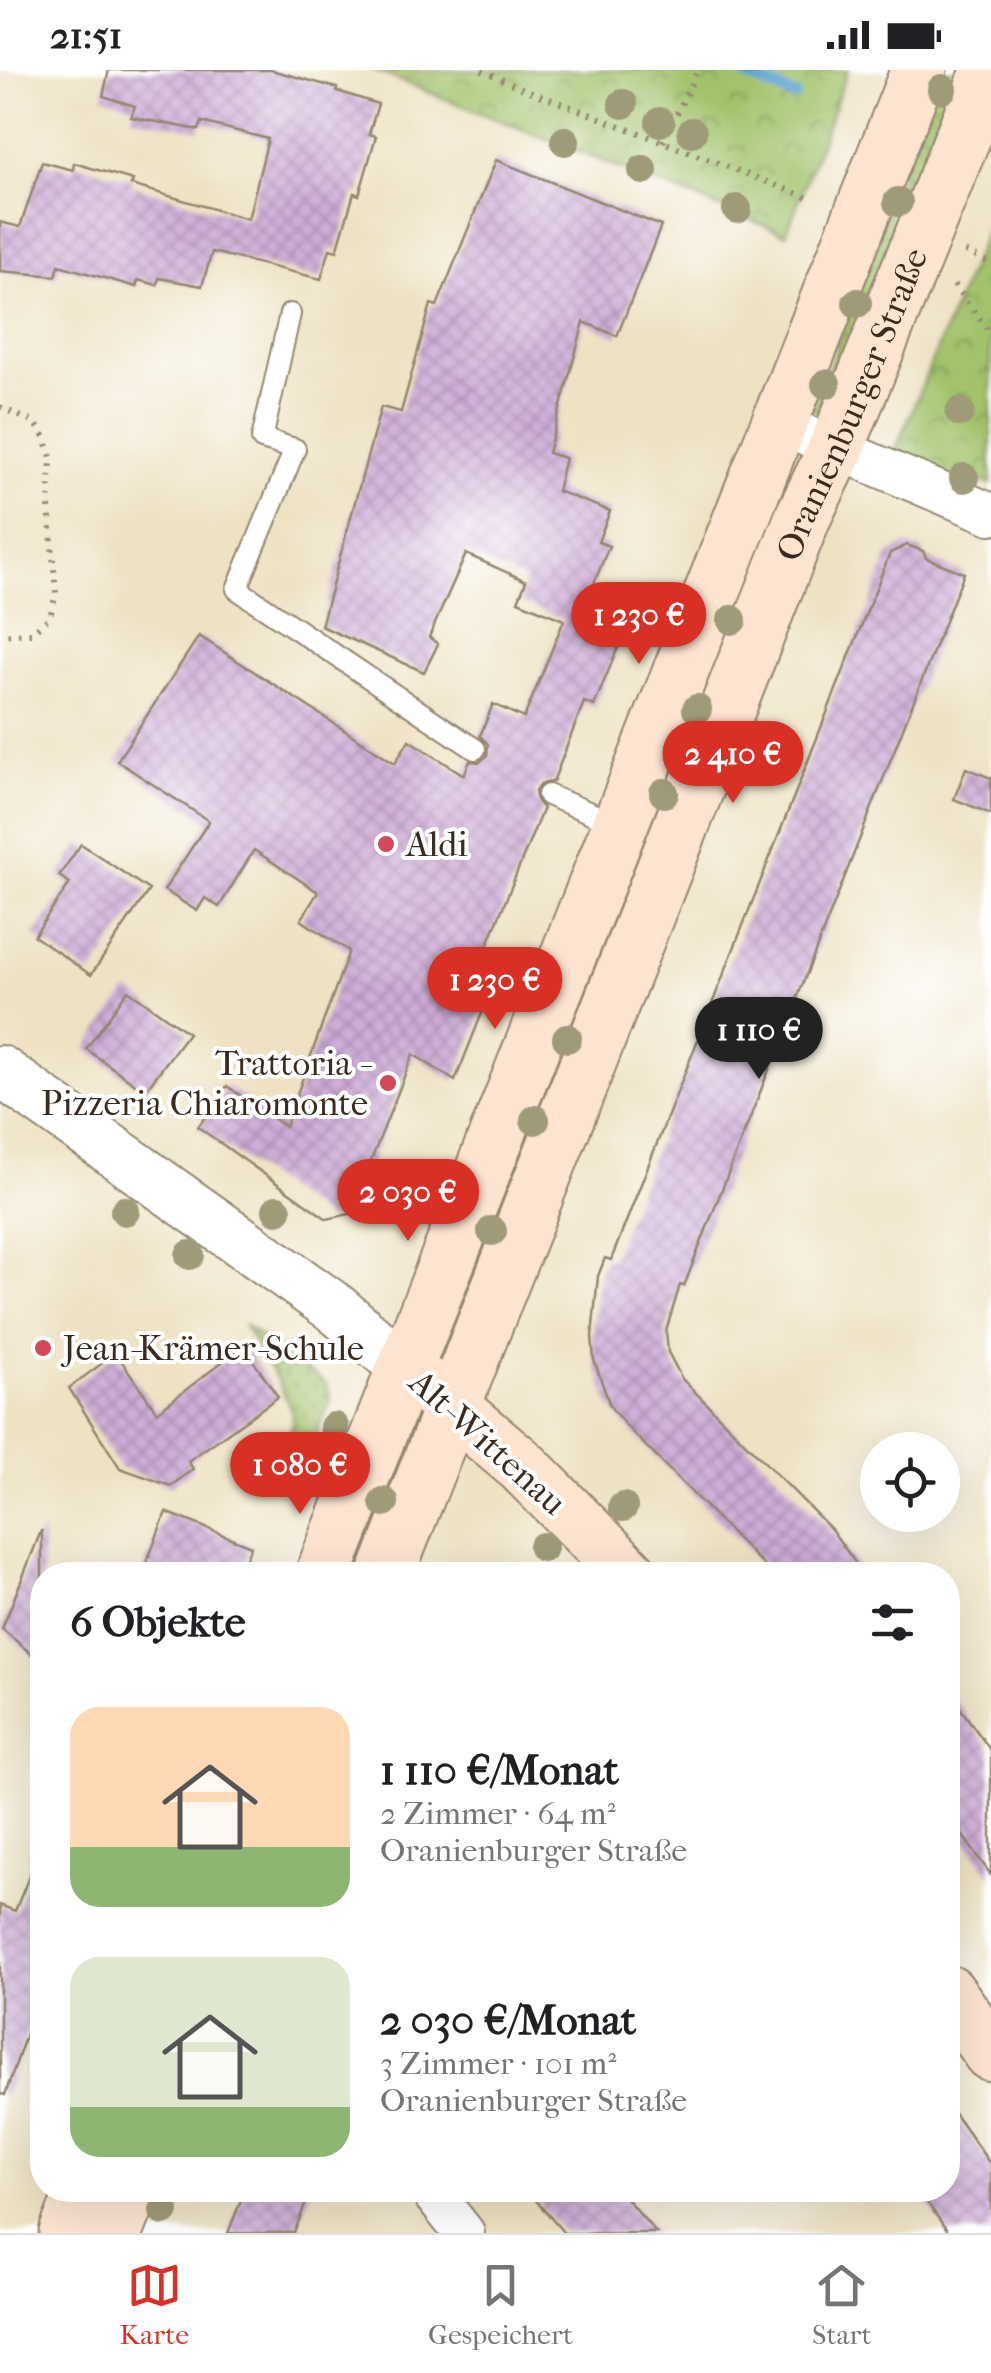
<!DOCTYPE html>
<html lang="de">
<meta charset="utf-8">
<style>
:root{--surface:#fff;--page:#f2f2f2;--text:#202124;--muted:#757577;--line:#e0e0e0;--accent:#d93025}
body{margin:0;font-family:"IM FELL French Canon",serif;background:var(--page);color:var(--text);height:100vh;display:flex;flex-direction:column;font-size:38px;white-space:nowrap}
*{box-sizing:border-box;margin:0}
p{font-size:32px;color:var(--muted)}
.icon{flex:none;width:55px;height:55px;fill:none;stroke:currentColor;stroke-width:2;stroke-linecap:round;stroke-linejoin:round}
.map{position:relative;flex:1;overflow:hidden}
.sheet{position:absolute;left:30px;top:1492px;width:930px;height:640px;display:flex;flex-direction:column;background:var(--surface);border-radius:40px;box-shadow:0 10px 40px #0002}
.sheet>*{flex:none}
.fabs{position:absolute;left:860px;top:1362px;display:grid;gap:20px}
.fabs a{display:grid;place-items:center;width:100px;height:100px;border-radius:50%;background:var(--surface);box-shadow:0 10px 40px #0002;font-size:50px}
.price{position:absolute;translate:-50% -85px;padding:0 22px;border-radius:35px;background:var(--accent);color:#fff;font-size:32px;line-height:65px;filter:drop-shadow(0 2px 5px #0008)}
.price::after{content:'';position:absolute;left:50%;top:60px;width:30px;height:22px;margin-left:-15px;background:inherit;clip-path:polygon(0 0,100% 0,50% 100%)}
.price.on{background:#222;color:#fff}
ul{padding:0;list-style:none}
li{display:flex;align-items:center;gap:30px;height:250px;padding:0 40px}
li span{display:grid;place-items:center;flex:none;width:280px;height:200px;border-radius:30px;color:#555}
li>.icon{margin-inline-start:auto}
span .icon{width:120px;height:120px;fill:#fffc;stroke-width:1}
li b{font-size:42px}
h2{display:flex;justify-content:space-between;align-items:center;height:120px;padding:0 40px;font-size:42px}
.status{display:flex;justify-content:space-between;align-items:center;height:70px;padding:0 50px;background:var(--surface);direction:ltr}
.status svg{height:28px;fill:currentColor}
.menu{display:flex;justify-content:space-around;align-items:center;height:140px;border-top:2px solid var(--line);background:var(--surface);font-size:28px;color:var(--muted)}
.menu a{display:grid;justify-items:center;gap:5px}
.menu .on{color:var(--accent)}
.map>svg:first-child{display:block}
.grass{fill:url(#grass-dots);stroke:#6e7645;stroke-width:2.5}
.park{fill:url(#park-crowns);stroke:#6e7645;stroke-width:2.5}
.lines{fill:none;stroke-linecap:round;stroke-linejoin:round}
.stream{stroke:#5aa2d1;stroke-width:12}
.building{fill:url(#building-cross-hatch)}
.service-casing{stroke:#948670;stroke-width:24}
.minor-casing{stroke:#948670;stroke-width:44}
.tertiary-casing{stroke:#948670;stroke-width:54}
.secondary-casing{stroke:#948670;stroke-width:59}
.path{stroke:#948670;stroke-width:6;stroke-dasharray:2.5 8;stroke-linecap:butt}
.service{stroke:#fff;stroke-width:20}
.minor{stroke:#fff;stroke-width:40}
.tertiary{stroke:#fff;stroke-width:50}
.secondary{stroke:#fde4d1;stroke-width:55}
.tree{fill:#9f9a77}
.poi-dot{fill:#d1495b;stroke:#fff;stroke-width:4}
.labels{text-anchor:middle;stroke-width:8;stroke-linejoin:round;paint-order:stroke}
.street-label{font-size:35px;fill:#3b2a1e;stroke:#fff}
.poi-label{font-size:35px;fill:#3b2a1e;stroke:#fff;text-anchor:start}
</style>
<div class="status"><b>21:51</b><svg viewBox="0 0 49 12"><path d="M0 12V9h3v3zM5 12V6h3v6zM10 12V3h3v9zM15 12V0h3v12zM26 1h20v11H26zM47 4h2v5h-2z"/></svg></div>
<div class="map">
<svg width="991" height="2163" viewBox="0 0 991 2163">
<defs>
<pattern id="grass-dots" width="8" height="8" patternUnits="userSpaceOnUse" patternTransform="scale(2.5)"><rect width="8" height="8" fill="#a2c36c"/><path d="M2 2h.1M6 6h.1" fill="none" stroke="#859f58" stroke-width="1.8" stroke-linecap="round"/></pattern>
<pattern id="park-crowns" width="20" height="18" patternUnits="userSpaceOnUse" patternTransform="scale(2.5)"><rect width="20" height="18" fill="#a2c36c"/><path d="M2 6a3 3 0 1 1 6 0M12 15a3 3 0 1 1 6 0" fill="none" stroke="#859f58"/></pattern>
<pattern id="building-cross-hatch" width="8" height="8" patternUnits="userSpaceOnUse" patternTransform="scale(2.5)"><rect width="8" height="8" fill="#cfadd8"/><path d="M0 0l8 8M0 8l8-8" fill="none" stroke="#a98daf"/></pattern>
</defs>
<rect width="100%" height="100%" fill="#fff"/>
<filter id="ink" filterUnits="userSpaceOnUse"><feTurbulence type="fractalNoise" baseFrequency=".01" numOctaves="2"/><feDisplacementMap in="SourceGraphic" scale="20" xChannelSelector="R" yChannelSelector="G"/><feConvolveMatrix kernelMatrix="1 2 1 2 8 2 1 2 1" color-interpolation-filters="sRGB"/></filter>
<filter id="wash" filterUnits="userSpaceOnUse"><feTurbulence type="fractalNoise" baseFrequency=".0048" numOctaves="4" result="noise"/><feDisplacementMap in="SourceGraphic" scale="40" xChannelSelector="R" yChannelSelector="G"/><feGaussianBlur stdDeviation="2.25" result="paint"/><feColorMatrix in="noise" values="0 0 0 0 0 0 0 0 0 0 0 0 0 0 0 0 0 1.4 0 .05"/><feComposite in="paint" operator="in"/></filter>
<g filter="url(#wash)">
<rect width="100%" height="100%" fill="#eee2c3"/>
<g class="grass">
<path d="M 941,0 L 958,0 L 824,340 L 818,342 L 813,340 Z"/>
<path d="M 635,787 L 642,789 L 530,1074 L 522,1069 Z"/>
<path d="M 243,1254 L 326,1314 L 331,1329 L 294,1419 L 287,1414 L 286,1377 L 293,1353 L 292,1342 L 278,1311 Z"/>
</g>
<g class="park">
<path d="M 373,0 L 848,0 L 786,164 Z"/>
<path d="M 991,148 L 991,415 L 971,407 L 966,418 L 894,384 Z"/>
</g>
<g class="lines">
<path class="stream" d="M 734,0 L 795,26"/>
</g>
<g id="blocks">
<g class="building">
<path d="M 109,0 L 271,0 L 337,18 L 337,21 L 378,34 L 369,64 L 376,66 L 359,125 L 354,123 L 337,181 L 330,179 L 321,209 L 212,182 L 202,216 L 159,208 L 157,215 L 138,210 L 136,217 L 59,195 L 56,206 L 0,201 L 0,152 L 20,157 L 42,92 L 73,100 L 74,93 L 133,110 L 131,115 L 248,149 L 268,69 L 202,52 L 199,60 L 131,47 L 135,36 L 103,26 Z"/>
<path d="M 496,90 L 661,156 L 617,266 L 584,252 L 548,383 L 565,388 L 557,421 L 610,441 L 598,472 L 609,476 L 587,531 L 630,548 L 594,636 L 584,632 L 553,712 L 541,714 L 535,721 L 537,732 L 543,738 L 469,921 L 486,933 L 455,1011 L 413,984 L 350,1144 L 327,1149 L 198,1057 L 227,1016 L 285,1057 L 349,881 L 301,850 L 318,822 L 254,780 L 219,837 L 205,828 L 197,841 L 164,820 L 209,751 L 117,691 L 199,566 L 395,693 L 409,670 L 464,705 L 470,691 L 480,692 L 487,686 L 488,674 L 480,666 L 493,634 L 524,648 L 564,550 L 518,531 L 526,511 L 466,484 L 429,567 L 438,574 L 424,602 L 321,556 L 381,337 L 401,342 L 431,234 L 437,236 Z"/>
<path d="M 907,475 L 923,481 L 926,488 L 964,503 L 684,1216 L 680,1215 L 666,1261 L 668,1282 L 682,1309 L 831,1459 L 864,1505 L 773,1505 L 625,1355 L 610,1336 L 594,1290 L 592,1266 L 598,1206 L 605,1188 L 611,1190 L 890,483 Z"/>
<path d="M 966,698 L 991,708 L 991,744 L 954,729 Z"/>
<path d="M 81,774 L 149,820 L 91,905 L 34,866 L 70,813 L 59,806 Z"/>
<path d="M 128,920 L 188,963 L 145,1021 L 86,979 Z"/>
<path d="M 243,1276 L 278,1327 L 188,1391 L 193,1399 L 171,1416 L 120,1398 L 69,1318 L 116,1283 L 157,1342 Z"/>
<path d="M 166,1442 L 251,1476 L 239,1505 L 142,1505 Z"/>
<path d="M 41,1461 L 42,1461 L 42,1593 L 2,1559 Z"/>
<path d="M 948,1621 L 991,1681 L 991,1805 L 948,1745 Z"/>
<path d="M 41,1777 L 42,1918 L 5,2025 L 0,2024 L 0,1835 L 15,1841 Z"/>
<path d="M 948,2035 L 991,2095 L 991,2163 L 949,2163 L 918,2120 L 948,2120 Z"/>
<path d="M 245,2120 L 311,2120 L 294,2163 L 228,2163 Z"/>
<path d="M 527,2120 L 619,2120 L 656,2163 L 564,2163 Z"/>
</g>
</g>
</g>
<g filter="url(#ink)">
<use href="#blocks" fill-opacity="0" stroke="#948670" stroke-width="2.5"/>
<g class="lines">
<defs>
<g id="service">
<path d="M 290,244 L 262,369 L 295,379 L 237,519 L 475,679"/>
<path d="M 548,725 L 619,755"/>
</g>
<g id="minor">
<path d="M 781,355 L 991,444"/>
<path d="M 430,2120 L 464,2163"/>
</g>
<path id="tertiary" d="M 0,1001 L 335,1238 L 404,1297"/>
<g id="secondary">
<path d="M 426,1315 L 522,1396 L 630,1505"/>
<path d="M 323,1505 L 919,0"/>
<path id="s1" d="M 386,1505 L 803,447 L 836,379 L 990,0"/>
<path d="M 948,1923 L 991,1983"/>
<path d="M 67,2163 L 84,2120"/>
<path d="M 115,2163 L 132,2120"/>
</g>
</defs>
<use href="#service" class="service-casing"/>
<use href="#minor" class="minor-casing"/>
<use href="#tertiary" class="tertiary-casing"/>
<use href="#secondary" class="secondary-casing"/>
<g class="path">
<path d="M 482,0 L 519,17 L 809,128"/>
<path d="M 663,72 L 696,4"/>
<path d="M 965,182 L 991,193"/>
<path d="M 954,215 L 991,264"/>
<path d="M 0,337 L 35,353 L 45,367 L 51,387 L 49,436 L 56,523 L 50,547 L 31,563 L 0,565"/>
</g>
<use href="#service" class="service"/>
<use href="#minor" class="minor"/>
<use href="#tertiary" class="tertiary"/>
<use href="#secondary" class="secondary"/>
</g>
<g class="tree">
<circle cx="942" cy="19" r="15"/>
<circle cx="623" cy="34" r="15"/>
<circle cx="660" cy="52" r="15"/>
<circle cx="692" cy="62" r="15"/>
<circle cx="565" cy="71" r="15"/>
<circle cx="643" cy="100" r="15"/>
<circle cx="898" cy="132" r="15"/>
<circle cx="737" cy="139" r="15"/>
<circle cx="857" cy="233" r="15"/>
<circle cx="826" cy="314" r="15"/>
<circle cx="960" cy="342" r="15"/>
<circle cx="964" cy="408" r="15"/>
<circle cx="732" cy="550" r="15"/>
<circle cx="697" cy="639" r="15"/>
<circle cx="664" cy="723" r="15"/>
<circle cx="567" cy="968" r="15"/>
<circle cx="535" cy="1050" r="15"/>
<circle cx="277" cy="1140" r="15"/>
<circle cx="125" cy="1141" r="15"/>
<circle cx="492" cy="1161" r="15"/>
<circle cx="190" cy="1185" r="15"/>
<circle cx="334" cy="1357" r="15"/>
<circle cx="318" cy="1397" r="15"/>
<circle cx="384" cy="1432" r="15"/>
<circle cx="623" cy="1437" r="15"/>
<circle cx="543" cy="1477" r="15"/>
<circle cx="164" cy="2141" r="15"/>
</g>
</g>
<g class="poi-dot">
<circle cx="386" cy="774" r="10"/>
<circle cx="388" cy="1013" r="10"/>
<circle cx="43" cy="1278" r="10"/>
</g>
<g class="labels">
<g class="street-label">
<text dy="12" stroke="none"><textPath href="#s1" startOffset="1260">Oranienburger Straße</textPath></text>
<text transform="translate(488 1372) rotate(42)" y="12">Alt-Wittenau</text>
</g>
<g class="poi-label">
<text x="406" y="786">Aldi</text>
<text x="368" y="1005" text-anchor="end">Trattoria -<tspan x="368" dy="40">Pizzeria Chiaromonte</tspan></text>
<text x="63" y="1290">Jean-Krämer-Schule</text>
</g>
</g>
</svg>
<div class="fabs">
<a><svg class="icon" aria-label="locate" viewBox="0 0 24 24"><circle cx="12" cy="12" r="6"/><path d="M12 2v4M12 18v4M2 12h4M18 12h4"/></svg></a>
</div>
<b class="price" style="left:639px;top:597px">1 230 €</b>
<b class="price" style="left:733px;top:736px">2 410 €</b>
<b class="price" style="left:495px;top:962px">1 230 €</b>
<b class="price on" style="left:759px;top:1012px">1 110 €</b>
<b class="price" style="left:408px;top:1174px">2 030 €</b>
<b class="price" style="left:300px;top:1447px">1 080 €</b>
<section class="sheet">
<h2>6 Objekte<svg class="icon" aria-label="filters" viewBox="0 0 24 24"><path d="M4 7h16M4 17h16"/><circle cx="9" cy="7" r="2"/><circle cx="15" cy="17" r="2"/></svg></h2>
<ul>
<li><span style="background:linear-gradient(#ffd9b3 70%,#8fb573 0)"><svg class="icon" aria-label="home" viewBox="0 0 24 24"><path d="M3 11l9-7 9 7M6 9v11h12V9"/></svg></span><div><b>1 110 €/Monat</b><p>2 Zimmer · 64 m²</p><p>Oranienburger Straße</p></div></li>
<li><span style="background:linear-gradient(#dfe7d0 75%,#8fb573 0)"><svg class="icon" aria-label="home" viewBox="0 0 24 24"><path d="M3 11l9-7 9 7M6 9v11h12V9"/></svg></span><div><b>2 030 €/Monat</b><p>3 Zimmer · 101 m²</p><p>Oranienburger Straße</p></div></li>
</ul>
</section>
</div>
<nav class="menu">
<a class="on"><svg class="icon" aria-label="map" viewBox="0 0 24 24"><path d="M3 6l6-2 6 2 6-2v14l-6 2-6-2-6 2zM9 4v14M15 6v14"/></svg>Karte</a>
<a><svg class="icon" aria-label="saved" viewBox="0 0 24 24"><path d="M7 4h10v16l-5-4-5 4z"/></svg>Gespeichert</a>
<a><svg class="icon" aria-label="home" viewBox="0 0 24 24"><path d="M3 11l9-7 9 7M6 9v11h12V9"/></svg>Start</a>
</nav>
